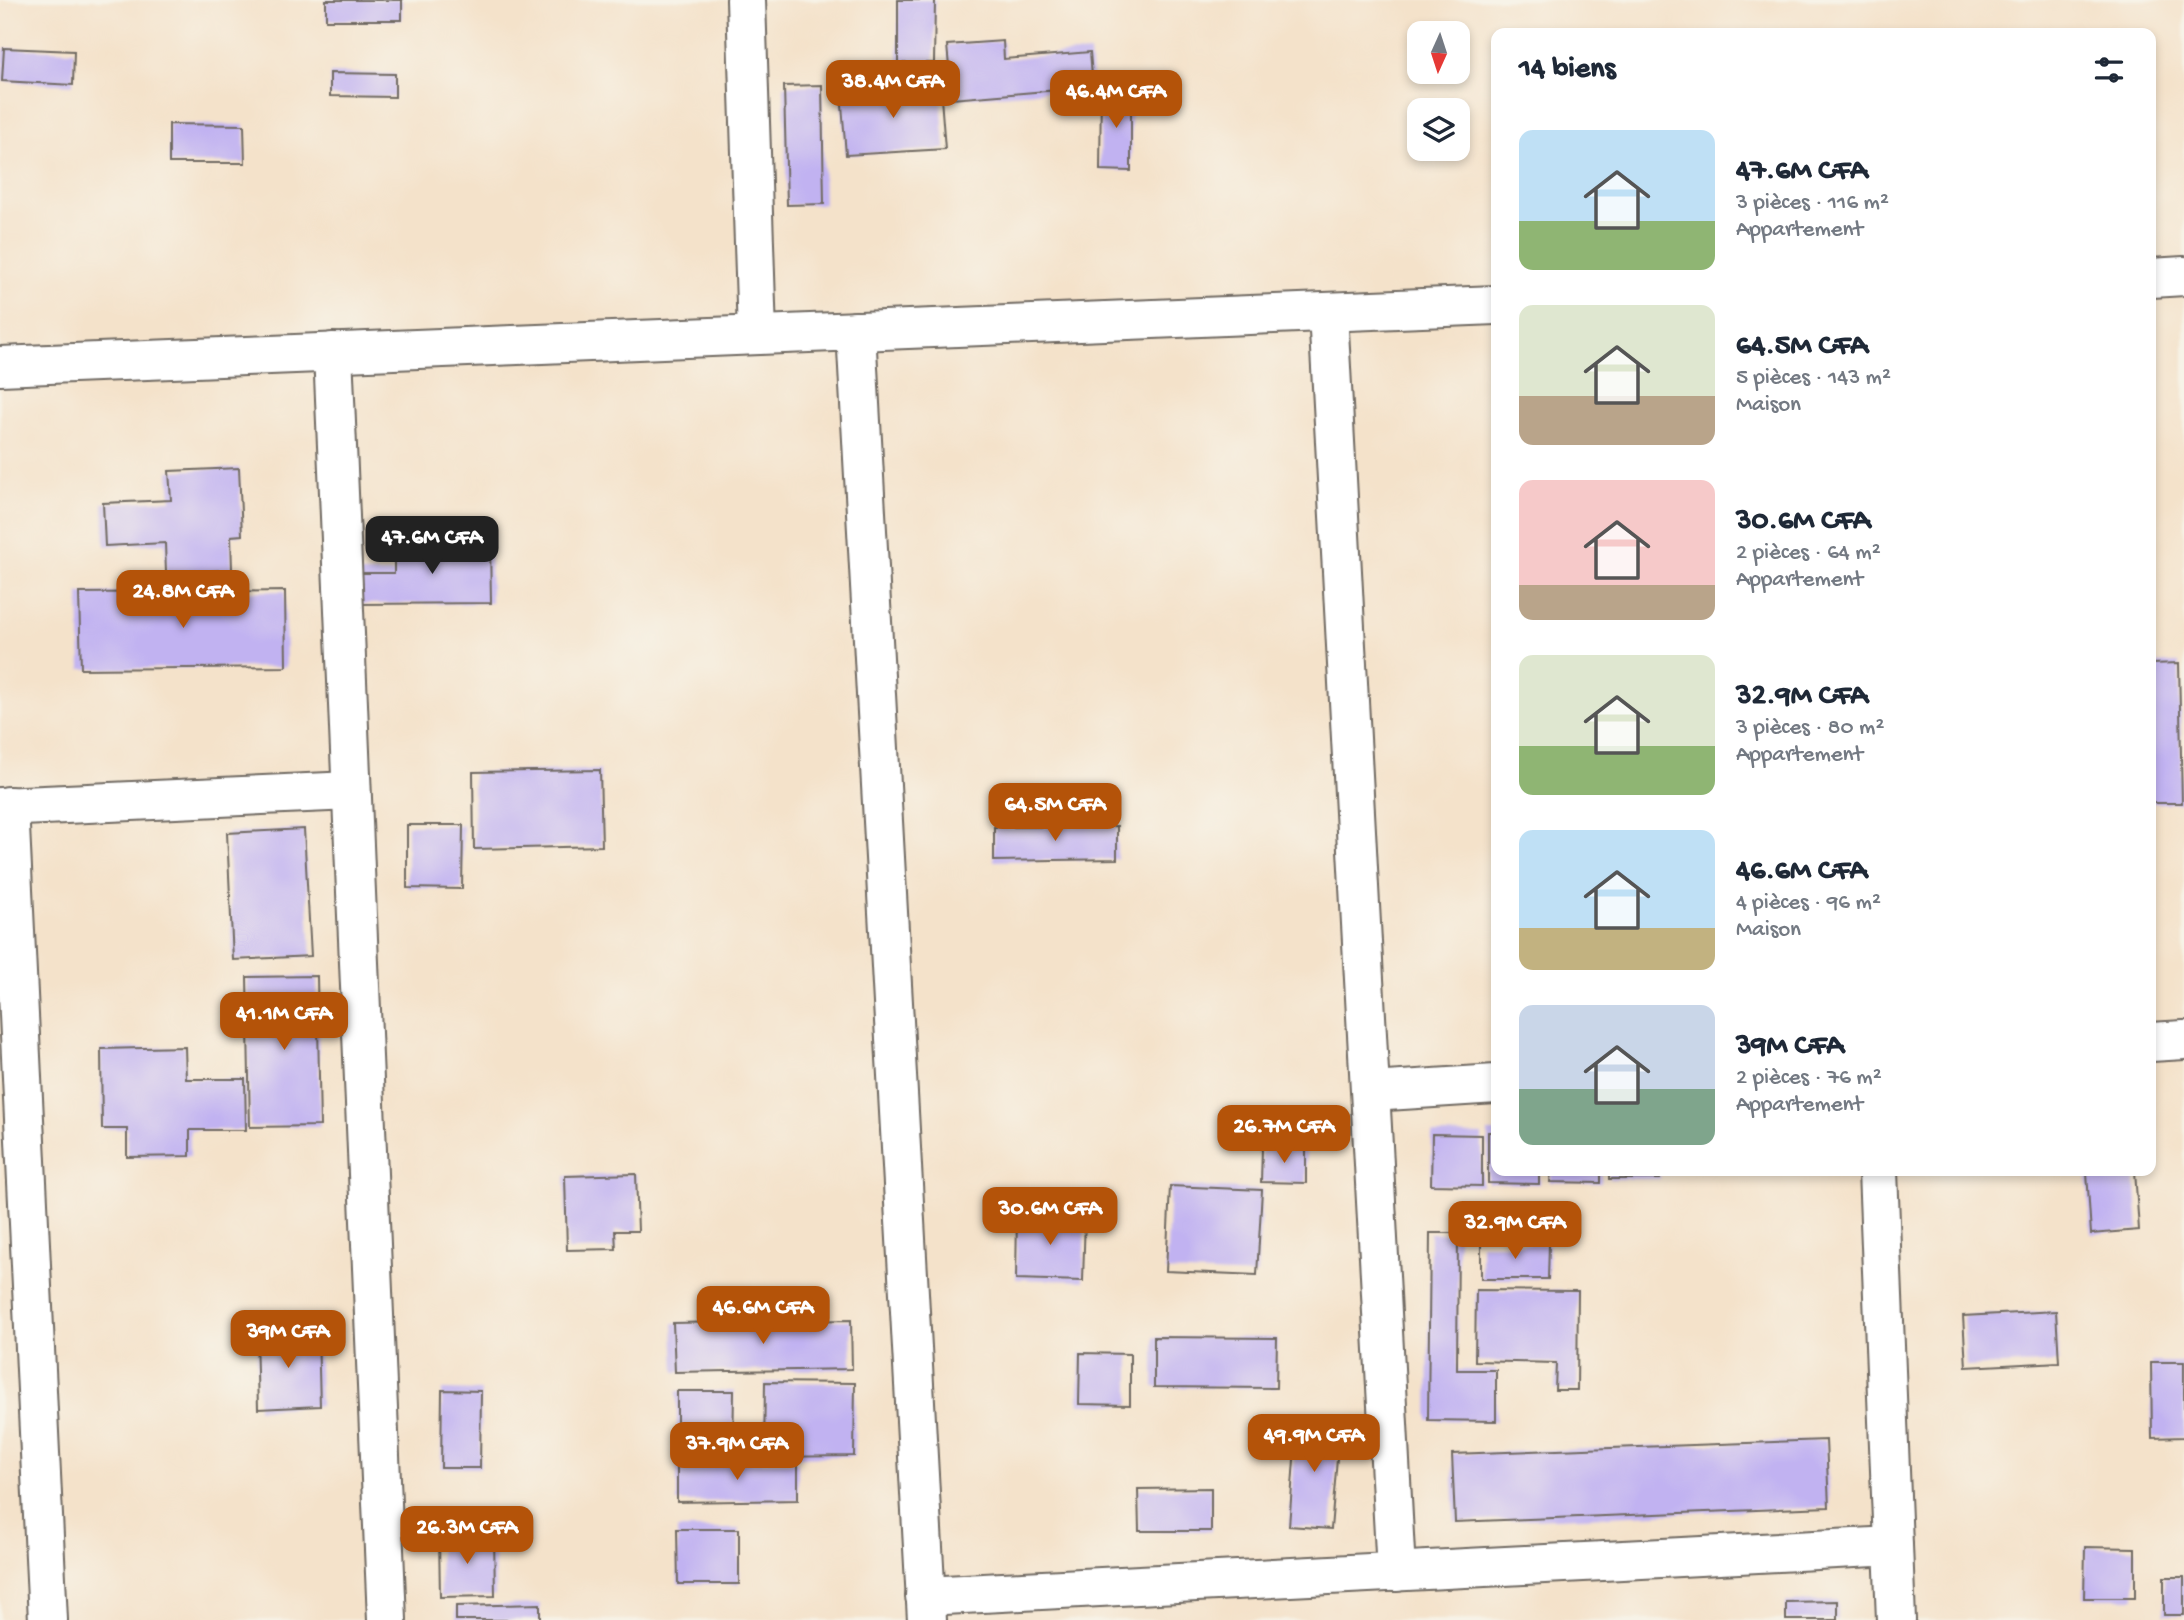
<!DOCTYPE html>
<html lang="fr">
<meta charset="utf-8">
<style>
:root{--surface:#fff;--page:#f2f2f3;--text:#1f2937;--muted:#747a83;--accent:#b45309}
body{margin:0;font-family:"Gochi Hand",sans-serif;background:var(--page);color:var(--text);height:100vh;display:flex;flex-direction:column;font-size:26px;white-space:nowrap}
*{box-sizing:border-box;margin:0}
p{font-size:23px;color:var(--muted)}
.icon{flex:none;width:38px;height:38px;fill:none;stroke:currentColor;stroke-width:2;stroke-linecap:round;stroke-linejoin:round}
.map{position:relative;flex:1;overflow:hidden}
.drawer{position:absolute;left:1491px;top:28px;width:665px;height:1148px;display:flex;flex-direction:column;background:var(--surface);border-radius:14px;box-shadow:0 4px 10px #0003}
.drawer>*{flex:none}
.needle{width:46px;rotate:183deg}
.buttons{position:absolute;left:1407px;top:21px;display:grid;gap:14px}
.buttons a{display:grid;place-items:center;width:63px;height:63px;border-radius:14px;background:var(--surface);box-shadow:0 4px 10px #0003;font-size:35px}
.price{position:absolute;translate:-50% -60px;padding:0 16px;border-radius:14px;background:var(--accent);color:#fff;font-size:23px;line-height:46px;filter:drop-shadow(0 2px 4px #0008)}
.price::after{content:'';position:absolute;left:50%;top:42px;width:21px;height:16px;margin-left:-10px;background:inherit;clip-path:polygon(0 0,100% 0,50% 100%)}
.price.selected{background:#222;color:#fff}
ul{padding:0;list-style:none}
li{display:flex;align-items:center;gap:21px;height:175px;padding:0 28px}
li span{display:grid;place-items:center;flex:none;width:196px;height:140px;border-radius:14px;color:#555}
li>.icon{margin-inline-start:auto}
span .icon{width:84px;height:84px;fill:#fffc;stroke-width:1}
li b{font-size:30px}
h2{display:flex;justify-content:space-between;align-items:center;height:84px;padding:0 28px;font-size:30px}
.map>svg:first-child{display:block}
.building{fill:#c1b2f1}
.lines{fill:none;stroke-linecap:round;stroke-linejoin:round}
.minor-casing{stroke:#716b63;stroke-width:42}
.minor{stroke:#fff;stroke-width:38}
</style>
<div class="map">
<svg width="2184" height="1620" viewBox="0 0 2184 1620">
<rect width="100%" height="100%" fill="#f7f3e8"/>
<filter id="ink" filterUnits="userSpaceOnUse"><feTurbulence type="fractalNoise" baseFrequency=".0143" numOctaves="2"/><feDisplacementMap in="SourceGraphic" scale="14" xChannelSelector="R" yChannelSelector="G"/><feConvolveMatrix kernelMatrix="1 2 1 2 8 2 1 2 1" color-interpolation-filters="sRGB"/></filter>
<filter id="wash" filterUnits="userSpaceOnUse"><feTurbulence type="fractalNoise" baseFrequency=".00686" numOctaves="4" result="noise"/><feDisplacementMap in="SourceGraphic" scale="28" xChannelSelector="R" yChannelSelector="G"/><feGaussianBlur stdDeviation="1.57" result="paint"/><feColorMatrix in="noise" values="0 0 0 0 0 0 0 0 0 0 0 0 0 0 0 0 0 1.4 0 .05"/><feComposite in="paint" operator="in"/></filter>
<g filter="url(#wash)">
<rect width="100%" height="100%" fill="#f4e2ca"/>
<g id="blocks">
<g class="building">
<rect x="326" y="0" width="76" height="20"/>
<path d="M 898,0 L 935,0 L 934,63 L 898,63 Z"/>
<path d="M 1003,41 L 1004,59 L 1090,52 L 1093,87 L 952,99 L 947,45 Z"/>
<path d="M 4,48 L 74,51 L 73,85 L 2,81 Z"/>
<path d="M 330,73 L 395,74 L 395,97 L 330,96 Z"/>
<path d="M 822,85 L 824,204 L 787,205 L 784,86 Z"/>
<path d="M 940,85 L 945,149 L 846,155 L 841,92 Z"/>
<path d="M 1101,89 L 1131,89 L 1131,171 L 1100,170 Z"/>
<path d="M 169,124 L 244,125 L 245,163 L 169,163 Z"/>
<path d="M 239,468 L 242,535 L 231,536 L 232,570 L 166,573 L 165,543 L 105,546 L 103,503 L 171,500 L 169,471 Z"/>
<path d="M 490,543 L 491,603 L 360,604 L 360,573 L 394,573 L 394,544 Z"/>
<path d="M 285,591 L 286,667 L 81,669 L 79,593 Z"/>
<path d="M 2179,663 L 2182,803 L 2151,803 L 2151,664 Z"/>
<path d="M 600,770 L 602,846 L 474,849 L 473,772 Z"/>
<path d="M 407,825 L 463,825 L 462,889 L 407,888 Z"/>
<path d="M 1117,826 L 1117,859 L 994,861 L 994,827 Z"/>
<path d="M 304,829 L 311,956 L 233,960 L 227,833 Z"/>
<path d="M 317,976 L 320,1126 L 250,1127 L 247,977 Z"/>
<path d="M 185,1047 L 186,1079 L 245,1079 L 246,1130 L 190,1130 L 190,1156 L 127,1157 L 127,1129 L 102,1129 L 101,1049 Z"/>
<path d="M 1488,1132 L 1496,1132 L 1496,1171 L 1539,1171 L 1539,1184 L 1488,1183 Z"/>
<path d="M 1432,1134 L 1482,1135 L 1482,1186 L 1431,1185 Z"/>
<path d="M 1262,1148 L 1306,1148 L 1306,1183 L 1261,1182 Z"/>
<path d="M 1551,1171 L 1601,1171 L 1601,1183 L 1550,1182 Z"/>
<rect x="1609" y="1171" width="51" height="8"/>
<path d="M 2135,1171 L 2139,1230 L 2091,1234 L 2087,1172 Z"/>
<path d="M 636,1174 L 638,1231 L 615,1231 L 616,1249 L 567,1250 L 565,1176 Z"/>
<path d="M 1170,1186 L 1262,1190 L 1257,1275 L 1166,1271 Z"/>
<path d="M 1017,1214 L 1085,1216 L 1083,1281 L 1016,1279 Z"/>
<path d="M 1430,1233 L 1458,1233 L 1457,1370 L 1496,1370 L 1496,1421 L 1428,1420 Z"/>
<path d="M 1481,1244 L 1549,1244 L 1548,1279 L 1481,1279 Z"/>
<path d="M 1476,1290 L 1578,1291 L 1577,1390 L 1555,1390 L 1556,1363 L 1475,1361 Z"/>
<path d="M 2056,1311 L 2059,1362 L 1966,1367 L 1963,1316 Z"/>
<path d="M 851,1320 L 852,1369 L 675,1372 L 673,1323 Z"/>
<path d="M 318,1332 L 320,1406 L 258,1409 L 256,1335 Z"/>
<path d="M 1154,1337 L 1277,1338 L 1276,1388 L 1154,1387 Z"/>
<path d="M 1080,1353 L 1130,1354 L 1130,1405 L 1079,1404 Z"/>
<path d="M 2151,1362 L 2184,1362 L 2184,1437 L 2152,1438 Z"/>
<path d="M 765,1382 L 855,1383 L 854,1456 L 764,1457 Z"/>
<path d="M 442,1390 L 481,1391 L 480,1468 L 441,1468 Z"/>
<path d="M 677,1391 L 734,1391 L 733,1452 L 677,1451 Z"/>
<path d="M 1297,1420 L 1340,1423 L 1331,1529 L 1289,1526 Z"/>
<path d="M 1826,1440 L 1829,1507 L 1455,1522 L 1452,1454 Z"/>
<path d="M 798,1462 L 798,1500 L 677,1502 L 677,1463 Z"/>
<path d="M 1211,1488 L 1211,1531 L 1139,1531 L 1138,1489 Z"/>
<path d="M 677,1529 L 739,1529 L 739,1584 L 678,1584 Z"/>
<path d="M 494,1535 L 495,1596 L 440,1597 L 439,1537 Z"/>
<path d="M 2085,1547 L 2135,1548 L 2135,1598 L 2084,1598 Z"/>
<rect x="2164" y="1577" width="20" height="38"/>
<path d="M 1838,1601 L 1838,1620 L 1786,1620 L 1786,1602 Z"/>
<path d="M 540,1604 L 540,1620 L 456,1620 L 456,1606 Z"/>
</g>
</g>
</g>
<g filter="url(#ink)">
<use href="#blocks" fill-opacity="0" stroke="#716b63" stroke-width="2"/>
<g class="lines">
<defs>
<g id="minor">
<path d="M 746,0 L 757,335"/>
<path d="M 2151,278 L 2184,276"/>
<path d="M 1328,312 L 1396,1572"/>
<path d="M 856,331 L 927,1620"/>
<path d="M 333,352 L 387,1620"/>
<path d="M 0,366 L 1496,305"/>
<path d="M 9,806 L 48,1620"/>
<path d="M 0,807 L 351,791"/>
<path d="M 2151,1042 L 2184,1040"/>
<path d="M 1371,1092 L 1496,1084"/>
<path d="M 1878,1171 L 1896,1620"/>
<path d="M 925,1596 L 1893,1546"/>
</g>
</defs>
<use href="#minor" class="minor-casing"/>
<use href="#minor" class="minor"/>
</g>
</g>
</svg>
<div class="buttons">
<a><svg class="needle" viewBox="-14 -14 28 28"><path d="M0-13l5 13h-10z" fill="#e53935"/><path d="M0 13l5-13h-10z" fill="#747a83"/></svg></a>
<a><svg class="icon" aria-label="layers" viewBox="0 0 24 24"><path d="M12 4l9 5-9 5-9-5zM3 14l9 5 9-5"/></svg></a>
</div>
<b class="price" style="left:893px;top:120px">38.4M CFA</b>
<b class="price" style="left:1116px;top:130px">46.4M CFA</b>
<b class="price selected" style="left:432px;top:576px">47.6M CFA</b>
<b class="price" style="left:183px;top:630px">24.8M CFA</b>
<b class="price" style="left:1055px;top:843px">64.5M CFA</b>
<b class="price" style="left:284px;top:1052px">41.1M CFA</b>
<b class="price" style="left:1284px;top:1165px">26.7M CFA</b>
<b class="price" style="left:1050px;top:1247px">30.6M CFA</b>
<b class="price" style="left:1515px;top:1261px">32.9M CFA</b>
<b class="price" style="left:763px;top:1346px">46.6M CFA</b>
<b class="price" style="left:288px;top:1370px">39M CFA</b>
<b class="price" style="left:1314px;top:1474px">49.9M CFA</b>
<b class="price" style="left:737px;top:1482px">37.9M CFA</b>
<b class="price" style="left:467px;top:1566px">26.3M CFA</b>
<section class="drawer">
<h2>14 biens<svg class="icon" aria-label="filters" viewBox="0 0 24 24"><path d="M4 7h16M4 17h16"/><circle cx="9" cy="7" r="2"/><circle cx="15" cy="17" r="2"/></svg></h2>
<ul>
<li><span style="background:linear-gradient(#bfe0f5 65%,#8fb573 0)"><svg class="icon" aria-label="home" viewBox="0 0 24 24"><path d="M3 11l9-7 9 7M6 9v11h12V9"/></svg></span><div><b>47.6M CFA</b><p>3 pièces · 116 m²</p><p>Appartement</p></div></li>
<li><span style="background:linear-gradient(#dfe7d0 65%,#b9a48a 0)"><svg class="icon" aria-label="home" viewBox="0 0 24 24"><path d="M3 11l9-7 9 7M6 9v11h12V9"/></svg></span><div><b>64.5M CFA</b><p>5 pièces · 143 m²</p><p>Maison</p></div></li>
<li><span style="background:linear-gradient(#f6c9c9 75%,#b9a48a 0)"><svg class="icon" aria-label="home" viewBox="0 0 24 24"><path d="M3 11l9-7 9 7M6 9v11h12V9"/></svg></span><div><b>30.6M CFA</b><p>2 pièces · 64 m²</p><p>Appartement</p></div></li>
<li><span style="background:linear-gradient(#dfe7d0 65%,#8fb573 0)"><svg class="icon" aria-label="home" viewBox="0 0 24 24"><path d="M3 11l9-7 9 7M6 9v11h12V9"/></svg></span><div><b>32.9M CFA</b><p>3 pièces · 80 m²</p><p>Appartement</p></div></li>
<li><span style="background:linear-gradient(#bfe0f5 70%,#c2b280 0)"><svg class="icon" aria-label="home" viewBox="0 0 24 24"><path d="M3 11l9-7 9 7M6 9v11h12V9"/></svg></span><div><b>46.6M CFA</b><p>4 pièces · 96 m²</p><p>Maison</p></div></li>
<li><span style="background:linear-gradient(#c9d6e8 60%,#7fa58c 0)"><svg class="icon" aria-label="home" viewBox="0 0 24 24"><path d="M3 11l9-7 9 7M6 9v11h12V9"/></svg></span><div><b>39M CFA</b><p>2 pièces · 76 m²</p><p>Appartement</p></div></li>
</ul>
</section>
</div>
